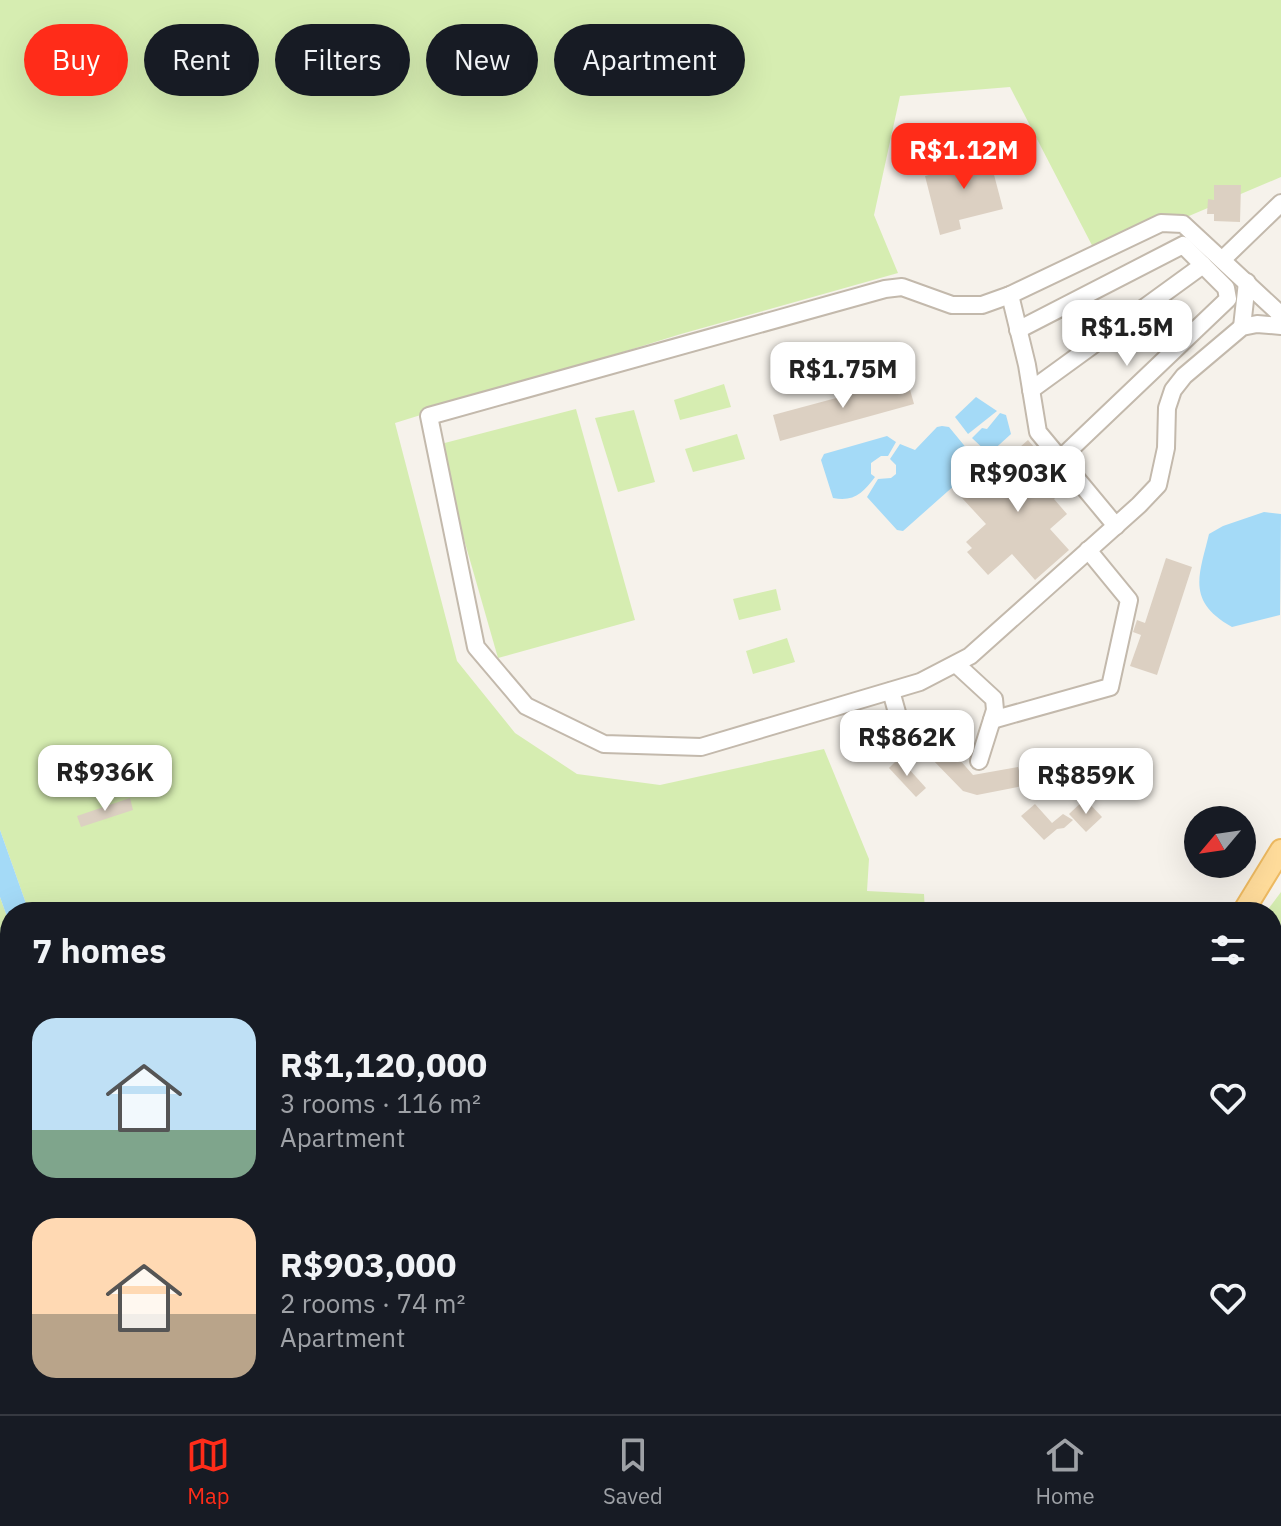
<!DOCTYPE html>
<meta charset="utf-8">
<style>
:root{--surface:#171b24;--page:#242831;--text:#f1f3f6;--muted:#9ea1a6;--line:#363941;--accent:#ff2c19}
body{margin:0;font-family:"IBM Plex Sans",sans-serif;background:var(--page);color:var(--text);height:100vh;display:flex;flex-direction:column;font-size:30px;white-space:nowrap}
*{box-sizing:border-box;margin:0}
p{font-size:26px;color:var(--muted)}
.icon{flex:none;width:44px;height:44px;fill:none;stroke:currentColor;stroke-width:2;stroke-linecap:round;stroke-linejoin:round}
.map{position:relative;flex:1;overflow:hidden}
.drawer{position:absolute;left:0px;top:902px;width:1282px;height:512px;display:flex;flex-direction:column;background:var(--surface);border-radius:32px 32px 0 0;box-shadow:0 8px 32px #0002}
.drawer>*{flex:none}
.top-card{position:absolute;left:24px;top:24px;width:800px;height:72px;display:flex;gap:16px}
.needle{width:52px;rotate:241deg}
.buttons{position:absolute;left:1184px;top:806px;display:grid;gap:16px}
.buttons a{display:grid;place-items:center;width:72px;height:72px;border-radius:50%;background:var(--surface);box-shadow:0 8px 32px #0002;font-size:40px}
.price{position:absolute;translate:-50% -68px;padding:0 18px;border-radius:16px;background:#fff;color:#222;font-size:26px;line-height:52px;filter:drop-shadow(0 2px 4px #0008)}
.price::after{content:'';position:absolute;left:50%;top:48px;width:24px;height:18px;margin-left:-12px;background:inherit;clip-path:polygon(0 0,100% 0,50% 100%)}
.price.active{background:var(--accent);color:#fff}
ul{padding:0;list-style:none}
li{display:flex;align-items:center;gap:24px;height:200px;padding:0 32px}
li span{display:grid;place-items:center;flex:none;width:224px;height:160px;border-radius:24px;color:#555}
li>.icon{margin-inline-start:auto}
span .icon{width:96px;height:96px;fill:#fffc;stroke-width:1}
li b{font-size:34px}
h2{display:flex;justify-content:space-between;align-items:center;height:96px;padding:0 32px;font-size:34px}
.pill{padding:0 28px;border-radius:36px;background:var(--surface);box-shadow:0 8px 32px #0002;font-size:28px;line-height:72px}
.pill.active{background:var(--accent);color:#fff}
.tab-bar{display:flex;justify-content:space-around;align-items:center;height:112px;border-top:2px solid var(--line);background:var(--surface);font-size:22px;color:var(--muted)}
.tab-bar a{display:grid;justify-items:center;gap:4px}
.tab-bar .active{color:var(--accent)}
.map>svg:first-child{display:block}
.green{fill:#d6edb1}
.water{fill:#a4daf7}
.lines{fill:none;stroke-linecap:round;stroke-linejoin:round}
.stream{stroke:#a4daf7;stroke-width:4}
.building{fill:#dcd0c2}
.minor-casing{stroke:#c3b9ac;stroke-width:20}
.major-casing{stroke:#eeba61;stroke-width:24}
.minor{stroke:#fff;stroke-width:16}
.major{stroke:#ffdc9b;stroke-width:20}
</style>
<div class="map">
<svg width="1281" height="1414" viewBox="0 0 1281 1414">
<rect width="100%" height="100%" fill="#f6f2eb"/>
<g class="green">
<path d="M 0,0 L 1281,0 L 1281,177 L 1097,255 L 1010,87 L 900,96 L 874,215 L 898,273 L 681,334 L 395,423 L 457,661 L 515,733 L 577,774 L 660,785 L 824,749 L 869,859 L 867,891 L 924,894 L 925,912 L 29,912 L 0,830 Z"/>
<path d="M 724,384 L 731,407 L 680,420 L 674,400 Z"/>
<path d="M 576,409 L 635,620 L 498,658 L 437,445 Z"/>
<path d="M 634,410 L 655,482 L 618,492 L 595,418 Z"/>
<path d="M 737,434 L 745,459 L 693,472 L 685,449 Z"/>
<path d="M 776,589 L 781,610 L 739,620 L 733,599 Z"/>
<path d="M 787,638 L 795,662 L 753,674 L 746,651 Z"/>
<path d="M 1281,892 L 1281,1414 L 208,1414 L 204,1404 L 1272,1404 L 1272,912 L 1266,912 Z"/>
<path d="M 0,897 L 10,925 L 10,1404 L 171,1404 L 175,1414 L 0,1414 Z"/>
</g>
<g class="water">
<path d="M 976,397 L 997,411 L 968,434 L 955,417 Z"/>
<path d="M 1000,413 L 1006,415 L 1011,434 L 989,454 L 972,438 L 982,428 L 987,429 Z"/>
<path d="M 942,426 L 949,427 L 977,461 L 974,468 L 903,531 L 897,530 L 867,497 L 878,479 L 891,478 L 896,474 L 896,465 L 890,459 L 900,444 L 915,450 L 937,427 Z"/>
<path d="M 887,436 L 896,442 L 888,456 L 881,456 L 871,463 L 871,474 L 875,477 C 863,493 854,502 833,498 L 821,460 L 824,454 Z"/>
<path d="M 1264,512 L 1281,514 L 1280,615 L 1232,627 C 1186,601 1199,576 1209,534 L 1223,526 Z"/>
<path d="M 0,830 L 29,912 L 10,912 L 10,925 L 0,897 Z"/>
</g>
<g class="lines">
<path class="stream" d="M 914,1414 L 919,1404"/>
</g>
<g class="building">
<path d="M 987,148 L 1003,209 L 959,220 L 961,229 L 940,235 L 925,176 L 952,169 L 951,158 Z"/>
<path d="M 1214,185 L 1241,185 L 1240,222 L 1214,221 L 1214,214 L 1207,214 L 1208,199 L 1214,200 Z"/>
<path d="M 907,379 L 914,404 L 780,441 L 773,415 Z"/>
<path d="M 1028,440 L 1068,486 L 1054,499 L 1067,514 L 1050,529 L 1069,550 L 1035,580 L 1012,554 L 988,575 L 967,552 L 972,548 L 966,542 L 986,524 L 962,498 Z"/>
<path d="M 1166,558 L 1192,567 L 1157,675 L 1130,666 L 1141,635 L 1133,632 L 1137,620 L 1145,623 Z"/>
<path d="M 945,743 L 973,775 L 1018,767 L 1023,786 L 977,795 L 963,791 L 930,757 Z"/>
<path d="M 899,758 L 926,788 L 916,797 L 889,768 Z"/>
<path d="M 130,798 L 133,810 L 81,827 L 77,816 Z"/>
<path d="M 1085,799 L 1102,817 L 1086,832 L 1069,814 Z"/>
<path d="M 1035,804 L 1052,823 L 1063,814 L 1073,820 L 1064,828 L 1057,829 L 1044,840 L 1021,816 Z"/>
</g>
<g class="lines">
<defs>
<g id="minor">
<path d="M 1223,259 L 1281,203"/>
<path d="M 1010,295 L 1027,365 L 1038,432 L 1116,526"/>
<path d="M 1281,315 L 1183,224 L 1161,223 L 1010,295 L 982,305 L 952,305 L 902,287 L 885,289 L 429,416 L 476,647 L 526,706 L 604,744 L 701,747 L 920,682 L 970,656 L 1139,505 L 1158,485 L 1166,448 L 1167,408 L 1173,390 L 1184,376 L 1242,327 L 1257,324 L 1281,326"/>
<path d="M 1242,327 L 1247,282"/>
<path d="M 1018,330 L 1183,245 L 1226,288 L 1228,299 L 1060,459"/>
<path d="M 1031,390 L 1203,265"/>
<path d="M 956,664 L 994,699 L 995,710 L 979,761"/>
<path d="M 891,691 L 908,752"/>
<path d="M 992,720 L 1110,687 L 1129,600 L 1088,550"/>
</g>
<g id="major">
<path d="M 1243,912 L 1281,850"/>
<path d="M 930,1414 L 935,1404"/>
</g>
</defs>
<use href="#minor" class="minor-casing"/>
<use href="#major" class="major-casing"/>
<use href="#minor" class="minor"/>
<use href="#major" class="major"/>
</g>
</svg>
<div class="buttons">
<a><svg class="needle" viewBox="-14 -14 28 28"><path d="M0-13l5 13h-10z" fill="#e53935"/><path d="M0 13l5-13h-10z" fill="#9ea1a6"/></svg></a>
</div>
<b class="price active" style="left:964px;top:191px">R$1.12M</b>
<b class="price" style="left:1127px;top:368px">R$1.5M</b>
<b class="price" style="left:843px;top:410px">R$1.75M</b>
<b class="price" style="left:1018px;top:514px">R$903K</b>
<b class="price" style="left:907px;top:778px">R$862K</b>
<b class="price" style="left:105px;top:813px">R$936K</b>
<b class="price" style="left:1086px;top:816px">R$859K</b>
<div class="top-card">
<a class="pill active">Buy</a>
<a class="pill">Rent</a>
<a class="pill">Filters</a>
<a class="pill">New</a>
<a class="pill">Apartment</a>
</div>
<section class="drawer">
<h2>7 homes<svg class="icon" aria-label="filters" viewBox="0 0 24 24"><path d="M4 7h16M4 17h16"/><circle cx="9" cy="7" r="2"/><circle cx="15" cy="17" r="2"/></svg></h2>
<ul>
<li><span style="background:linear-gradient(#bfe0f5 70%,#7fa58c 0)"><svg class="icon" aria-label="home" viewBox="0 0 24 24"><path d="M3 11l9-7 9 7M6 9v11h12V9"/></svg></span><div><b>R$1,120,000</b><p>3 rooms · 116 m²</p><p>Apartment</p></div><svg class="icon" aria-label="heart" viewBox="0 0 24 24"><path d="M12 20l-8-8c-3-5 5-10 8-4 3-6 11-1 8 4z"/></svg></li>
<li><span style="background:linear-gradient(#ffd9b3 60%,#b9a48a 0)"><svg class="icon" aria-label="home" viewBox="0 0 24 24"><path d="M3 11l9-7 9 7M6 9v11h12V9"/></svg></span><div><b>R$903,000</b><p>2 rooms · 74 m²</p><p>Apartment</p></div><svg class="icon" aria-label="heart" viewBox="0 0 24 24"><path d="M12 20l-8-8c-3-5 5-10 8-4 3-6 11-1 8 4z"/></svg></li>
</ul>
</section>
</div>
<nav class="tab-bar">
<a class="active"><svg class="icon" aria-label="map" viewBox="0 0 24 24"><path d="M3 6l6-2 6 2 6-2v14l-6 2-6-2-6 2zM9 4v14M15 6v14"/></svg>Map</a>
<a><svg class="icon" aria-label="saved" viewBox="0 0 24 24"><path d="M7 4h10v16l-5-4-5 4z"/></svg>Saved</a>
<a><svg class="icon" aria-label="home" viewBox="0 0 24 24"><path d="M3 11l9-7 9 7M6 9v11h12V9"/></svg>Home</a>
</nav>
